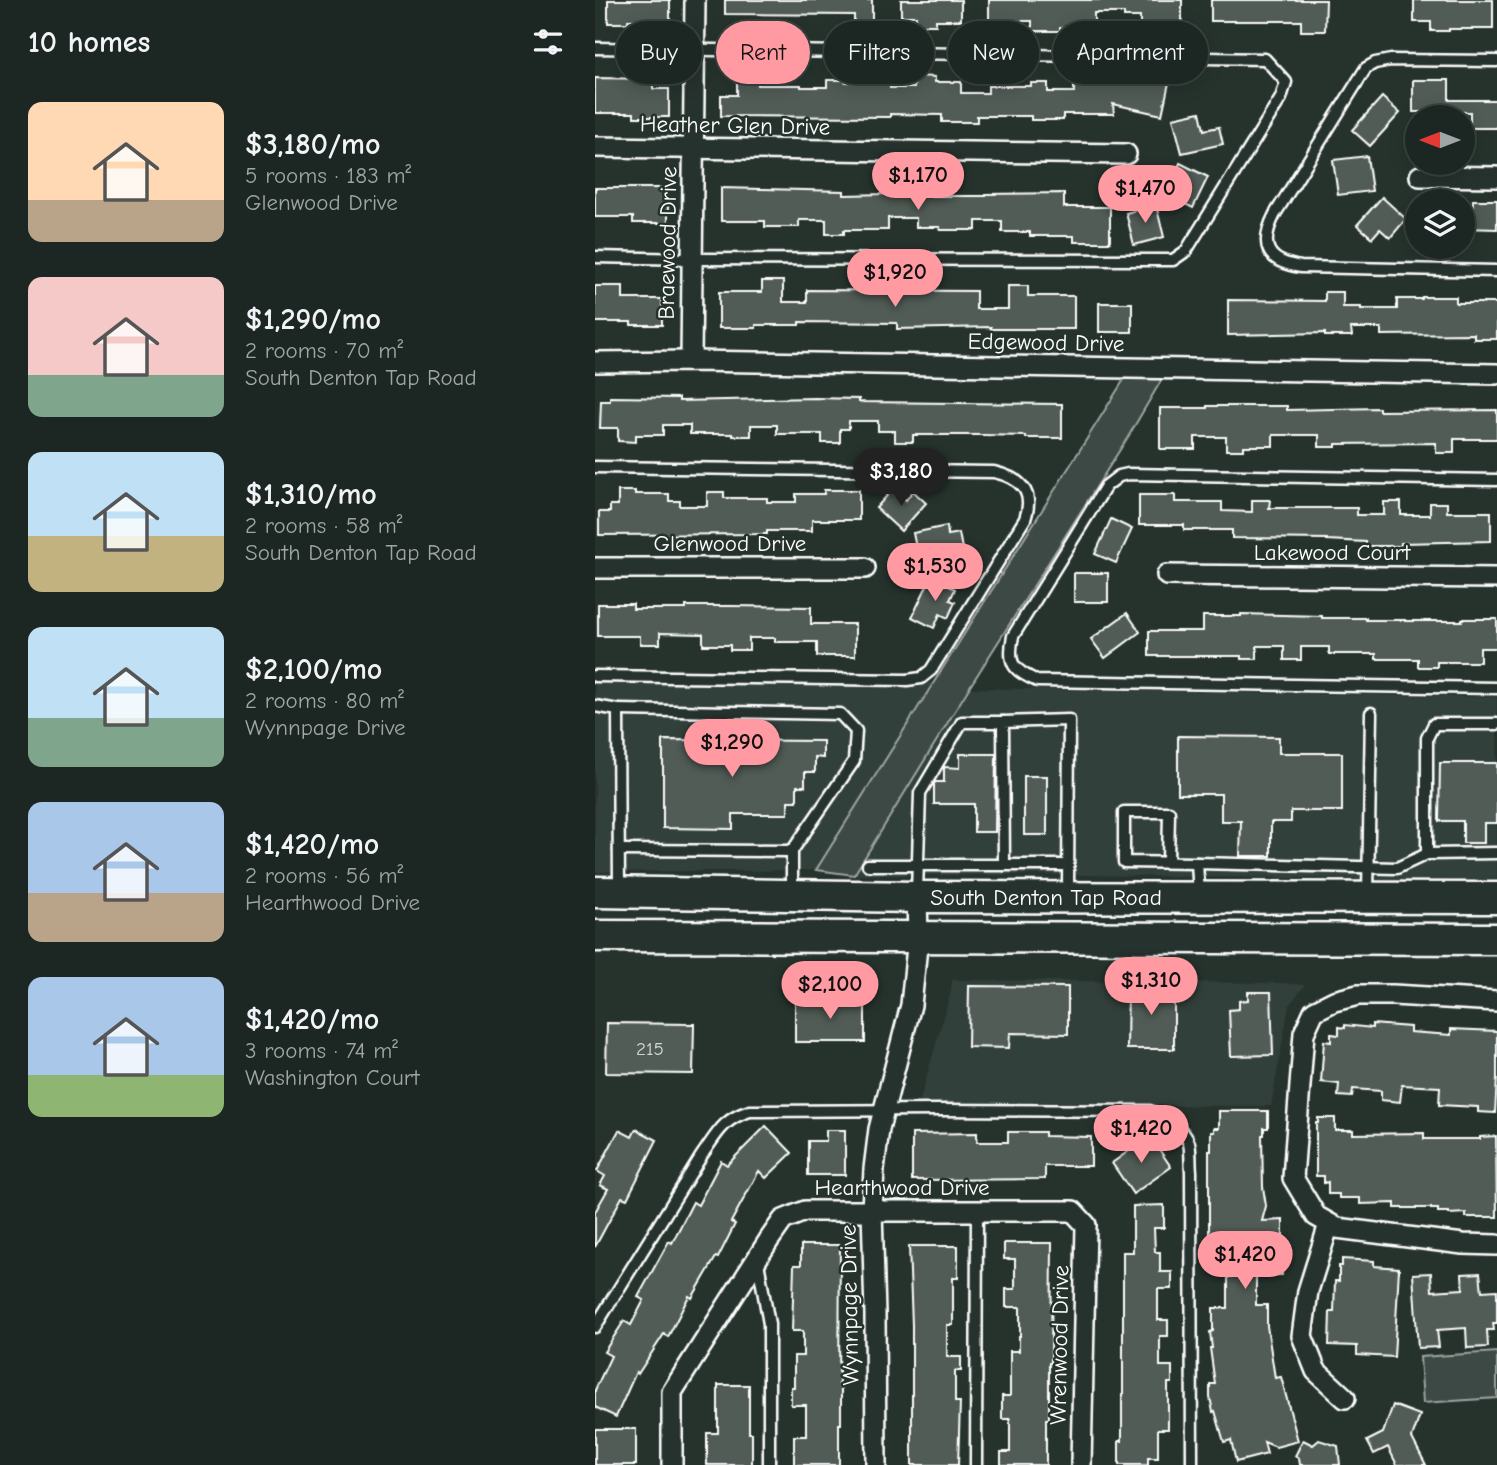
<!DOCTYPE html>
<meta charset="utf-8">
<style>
:root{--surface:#1c2622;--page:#29322f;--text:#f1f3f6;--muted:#a0a5a5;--line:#3a4340;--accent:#ff9aa2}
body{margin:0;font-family:"Comic Neue",sans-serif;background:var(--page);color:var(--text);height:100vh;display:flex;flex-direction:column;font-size:26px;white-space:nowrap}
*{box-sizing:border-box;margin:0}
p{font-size:23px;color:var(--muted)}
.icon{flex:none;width:38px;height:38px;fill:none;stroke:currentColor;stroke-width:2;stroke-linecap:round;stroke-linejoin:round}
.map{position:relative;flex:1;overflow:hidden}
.details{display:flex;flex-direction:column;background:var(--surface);width:595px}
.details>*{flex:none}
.top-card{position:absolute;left:21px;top:21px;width:665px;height:63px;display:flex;gap:14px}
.needle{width:46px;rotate:270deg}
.fabs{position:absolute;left:810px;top:105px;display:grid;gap:14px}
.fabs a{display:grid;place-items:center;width:70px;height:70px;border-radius:50%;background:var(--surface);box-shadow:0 4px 18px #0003,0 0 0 2px var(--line);font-size:35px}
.price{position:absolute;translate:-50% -60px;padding:0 16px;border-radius:24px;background:var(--accent);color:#111;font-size:23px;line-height:46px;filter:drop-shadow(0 2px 4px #0008)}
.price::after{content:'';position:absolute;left:50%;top:42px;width:21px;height:16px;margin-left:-10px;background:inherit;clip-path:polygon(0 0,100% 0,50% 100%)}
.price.current{background:#222;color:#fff}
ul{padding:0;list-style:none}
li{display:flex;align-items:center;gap:21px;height:175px;padding:0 28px}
li span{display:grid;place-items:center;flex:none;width:196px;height:140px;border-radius:14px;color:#555}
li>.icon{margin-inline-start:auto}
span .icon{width:84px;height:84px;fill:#fffc;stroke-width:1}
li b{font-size:30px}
h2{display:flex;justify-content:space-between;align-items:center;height:84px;padding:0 28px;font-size:30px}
.tag{padding:0 24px;border-radius:32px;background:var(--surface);box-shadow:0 4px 18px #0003,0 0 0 2px var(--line);font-size:24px;line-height:63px}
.tag.current{background:var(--accent);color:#111}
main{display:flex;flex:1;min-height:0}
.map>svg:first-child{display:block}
.built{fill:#333f3a}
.green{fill:#3e4944;stroke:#9ea4a2;stroke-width:2}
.building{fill:#515c57;stroke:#fff;stroke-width:2}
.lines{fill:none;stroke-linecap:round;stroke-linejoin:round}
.service-casing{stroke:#fff;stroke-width:15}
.minor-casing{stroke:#fff;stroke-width:24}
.primary-casing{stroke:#fff;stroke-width:35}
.service{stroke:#26332d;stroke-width:10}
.minor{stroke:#26332d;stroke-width:19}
.primary{stroke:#26332d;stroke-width:30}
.labels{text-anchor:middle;stroke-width:5;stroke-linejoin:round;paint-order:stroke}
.number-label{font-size:19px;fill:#d4d6d5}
.street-label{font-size:23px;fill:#fff;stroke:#26332d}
</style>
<main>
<section class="details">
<h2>10 homes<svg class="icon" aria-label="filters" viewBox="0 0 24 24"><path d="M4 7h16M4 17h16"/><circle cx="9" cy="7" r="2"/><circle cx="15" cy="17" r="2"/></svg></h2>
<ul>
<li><span style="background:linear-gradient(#ffd9b3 70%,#b9a48a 0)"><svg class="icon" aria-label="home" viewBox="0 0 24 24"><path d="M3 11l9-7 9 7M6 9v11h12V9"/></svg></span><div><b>$3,180/mo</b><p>5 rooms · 183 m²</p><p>Glenwood Drive</p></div></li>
<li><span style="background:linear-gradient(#f6c9c9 70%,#7fa58c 0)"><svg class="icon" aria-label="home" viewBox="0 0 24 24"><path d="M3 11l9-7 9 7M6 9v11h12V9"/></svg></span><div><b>$1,290/mo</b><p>2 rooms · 70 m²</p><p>South Denton Tap Road</p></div></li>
<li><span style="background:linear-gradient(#bfe0f5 60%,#c2b280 0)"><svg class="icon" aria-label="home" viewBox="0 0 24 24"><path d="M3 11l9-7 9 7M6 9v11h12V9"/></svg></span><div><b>$1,310/mo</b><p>2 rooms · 58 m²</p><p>South Denton Tap Road</p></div></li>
<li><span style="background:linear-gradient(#bfe0f5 65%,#7fa58c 0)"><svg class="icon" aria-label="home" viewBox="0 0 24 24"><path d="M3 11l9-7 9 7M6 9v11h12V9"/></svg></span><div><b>$2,100/mo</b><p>2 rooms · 80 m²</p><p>Wynnpage Drive</p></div></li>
<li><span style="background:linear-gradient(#a9c7e8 65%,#b9a48a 0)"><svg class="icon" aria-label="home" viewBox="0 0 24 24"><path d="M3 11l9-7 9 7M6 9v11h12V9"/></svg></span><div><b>$1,420/mo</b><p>2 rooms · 56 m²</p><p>Hearthwood Drive</p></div></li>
<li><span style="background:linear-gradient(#a9c7e8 70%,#8fb573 0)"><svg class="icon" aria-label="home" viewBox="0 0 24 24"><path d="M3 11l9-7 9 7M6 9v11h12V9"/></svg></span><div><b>$1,420/mo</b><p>3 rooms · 74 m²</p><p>Washington Court</p></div></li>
</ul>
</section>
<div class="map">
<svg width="902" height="1465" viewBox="0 0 902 1465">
<rect width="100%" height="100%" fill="#26332d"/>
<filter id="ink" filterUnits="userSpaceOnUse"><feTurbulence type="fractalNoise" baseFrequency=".0143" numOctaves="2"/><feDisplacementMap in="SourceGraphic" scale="14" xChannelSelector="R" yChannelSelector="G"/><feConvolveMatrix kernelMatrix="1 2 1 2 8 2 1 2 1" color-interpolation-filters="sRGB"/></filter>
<g filter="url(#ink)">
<g class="built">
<path d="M 0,683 L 338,683 L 221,870 L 0,872 Z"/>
<path d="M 374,688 L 902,697 L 902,879 L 807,880 L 489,875 L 259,875 Z"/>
<path d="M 357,980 L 685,983 L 710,985 L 694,1005 L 676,1106 L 324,1104 L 356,991 Z"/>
</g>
<g class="green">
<path d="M 530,378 L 567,379 L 533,437 L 374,688 L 259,875 L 221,870 Z"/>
<path d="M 902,1352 L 902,1398 L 828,1403 L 825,1357 Z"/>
</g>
<g class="building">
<path d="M 13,0 L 75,0 L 75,20 L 33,20 L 33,23 L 13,23 Z"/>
<path d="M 130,0 L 277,0 L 277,24 L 259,24 L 259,15 L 130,14 Z"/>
<path d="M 306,0 L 366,0 L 366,20 L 341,20 L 341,25 L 321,25 L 321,16 L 306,16 Z"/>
<path d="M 394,0 L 587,0 L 587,23 L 545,24 L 545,17 L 529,17 L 529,13 L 499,13 L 499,28 L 465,28 L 465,31 L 437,31 L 437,21 L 394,21 Z"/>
<path d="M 616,0 L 731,0 L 730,31 L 706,31 L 706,21 L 616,21 Z"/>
<path d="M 819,0 L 898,0 L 898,29 L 854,29 L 854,31 L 836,31 L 836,22 L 819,22 Z"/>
<path d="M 142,74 L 163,74 L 163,85 L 206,85 L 206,87 L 232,87 L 232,80 L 250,80 L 250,82 L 295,82 L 295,88 L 319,88 L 320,76 L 340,77 L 340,82 L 366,82 L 366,93 L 393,93 L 393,86 L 436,86 L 436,83 L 453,83 L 453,92 L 479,92 L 479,75 L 513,75 L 555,83 L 557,74 L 575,78 L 567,115 L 518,104 L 519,114 L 468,114 L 468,120 L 436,120 L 436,116 L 382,116 L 382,122 L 347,122 L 347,115 L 295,114 L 295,117 L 126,116 L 126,95 L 142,95 Z"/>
<path d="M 0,78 L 58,79 L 58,89 L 74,89 L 74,117 L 39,117 L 39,113 L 0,113 Z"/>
<path d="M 818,80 L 854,80 L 854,100 L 902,100 L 902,128 L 875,128 L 875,112 L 818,112 Z"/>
<path d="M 787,97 L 805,113 L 775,146 L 757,130 Z"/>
<path d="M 605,112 L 609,130 L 624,127 L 628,144 L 587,153 L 578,118 Z"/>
<path d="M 772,156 L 777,191 L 743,195 L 738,160 Z"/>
<path d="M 585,163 L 613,177 L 598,208 L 570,194 Z"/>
<path d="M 0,188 L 73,188 L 73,223 L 38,223 L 38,217 L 0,217 Z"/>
<path d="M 126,188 L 249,191 L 249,195 L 337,193 L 337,196 L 391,196 L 391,194 L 469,193 L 469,207 L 515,207 L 515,242 L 479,242 L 479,236 L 435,236 L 435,232 L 407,232 L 407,221 L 381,221 L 381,230 L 345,230 L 345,227 L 321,227 L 321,218 L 293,218 L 293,230 L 249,230 L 249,234 L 231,234 L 231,220 L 204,220 L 204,227 L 170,227 L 170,221 L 126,221 Z"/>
<path d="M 787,197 L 811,219 L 795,238 L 785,229 L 777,238 L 762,225 Z"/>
<path d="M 878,200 L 902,200 L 902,229 L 868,228 L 868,216 L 877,216 Z"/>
<path d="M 561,205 L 569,237 L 539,245 L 531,213 Z"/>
<path d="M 167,281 L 188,281 L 188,302 L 212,302 L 212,290 L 381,291 L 381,309 L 413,309 L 413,286 L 433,286 L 433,296 L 479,296 L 479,329 L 396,329 L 396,327 L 302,329 L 302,323 L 204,322 L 204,325 L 161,325 L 161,328 L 124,328 L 124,292 L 167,292 Z"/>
<path d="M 0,286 L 28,286 L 28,299 L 67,299 L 67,325 L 36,325 L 36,322 L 0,322 Z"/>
<path d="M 730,292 L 748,292 L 748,307 L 766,307 L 766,309 L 802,309 L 802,299 L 827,299 L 827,297 L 861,297 L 861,303 L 902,303 L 902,339 L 879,339 L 879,334 L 786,335 L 786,328 L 756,328 L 757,336 L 730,336 L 730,333 L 633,335 L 633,300 L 730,301 Z"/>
<rect x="504" y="303" width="33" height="29"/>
<path d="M 15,397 L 84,398 L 84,401 L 220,398 L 264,399 L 264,402 L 467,404 L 467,438 L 431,438 L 431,436 L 387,435 L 318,435 L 318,442 L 300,442 L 300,431 L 283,431 L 283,421 L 254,421 L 254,429 L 245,429 L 245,443 L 227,443 L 227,434 L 182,434 L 182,425 L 156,425 L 156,436 L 138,436 L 138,434 L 95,434 L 95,425 L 68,425 L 68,435 L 41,435 L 41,442 L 23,441 L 23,428 L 5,428 L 6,401 L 15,401 Z"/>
<path d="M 612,406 L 692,406 L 692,410 L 784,408 L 784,411 L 902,410 L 902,439 L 859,439 L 859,453 L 841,453 L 841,443 L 741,444 L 741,447 L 724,447 L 724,435 L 678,435 L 678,446 L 648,446 L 648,450 L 631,450 L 631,437 L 600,437 L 600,449 L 565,449 L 565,408 L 612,408 Z"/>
<path d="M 298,489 L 311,500 L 318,491 L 331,503 L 306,531 L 281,508 Z"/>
<path d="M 229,490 L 264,490 L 264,520 L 217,520 L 217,531 L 172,531 L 172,534 L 4,535 L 4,512 L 15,512 L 15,505 L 23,505 L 23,491 L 40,491 L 40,494 L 74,494 L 74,501 L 85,501 L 85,506 L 112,506 L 112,492 L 129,492 L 129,498 L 172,498 L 172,502 L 201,502 L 201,494 L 229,494 Z"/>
<path d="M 544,495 L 580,495 L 580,502 L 627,502 L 627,511 L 657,512 L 657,500 L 675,500 L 674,508 L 762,508 L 762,515 L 789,515 L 789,502 L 806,502 L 806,515 L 835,515 L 835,503 L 852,503 L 852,512 L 896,512 L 896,541 L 806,543 L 806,546 L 771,546 L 771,542 L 732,540 L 732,539 L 637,538 L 637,530 L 589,530 L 589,525 L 544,525 Z"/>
<path d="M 516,519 L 537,529 L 521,563 L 500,554 Z"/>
<path d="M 352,526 L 353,535 L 364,533 L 369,559 L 325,568 L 318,533 Z"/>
<rect x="479" y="573" width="34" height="29"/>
<path d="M 336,577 L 360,589 L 355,600 L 360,602 L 353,618 L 345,614 L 339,628 L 317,617 Z"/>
<path d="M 3,604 L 38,604 L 38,609 L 91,609 L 91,606 L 135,606 L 216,607 L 216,624 L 260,624 L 260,656 L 222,656 L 222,642 L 180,642 L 180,638 L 154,638 L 154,650 L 135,650 L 135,645 L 108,645 L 108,634 L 65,633 L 65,644 L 45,644 L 45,636 L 3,636 Z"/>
<path d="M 532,613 L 545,632 L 510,658 L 496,639 Z"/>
<path d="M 646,614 L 727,616 L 727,618 L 771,618 L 771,620 L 810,620 L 810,621 L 867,621 L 867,619 L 902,619 L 902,648 L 885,648 L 885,662 L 842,662 L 842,667 L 823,667 L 823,659 L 781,659 L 781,654 L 734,654 L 734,647 L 706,647 L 706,660 L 689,660 L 689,646 L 662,646 L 662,659 L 646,659 L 646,656 L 554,656 L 554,631 L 608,631 L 608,616 L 646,616 Z"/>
<path d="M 583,736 L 684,737 L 684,753 L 747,753 L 747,811 L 696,811 L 696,822 L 676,822 L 676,856 L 645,856 L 646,821 L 626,821 L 626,794 L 583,794 Z"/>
<path d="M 68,740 L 228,741 L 228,758 L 220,757 L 220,772 L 210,772 L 210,786 L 202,786 L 202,801 L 193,801 L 193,814 L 138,814 L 138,829 L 68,828 Z"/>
<path d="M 365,754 L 401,754 L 400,832 L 379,832 L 379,804 L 339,804 L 339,784 L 340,782 L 349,782 L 349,767 L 365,768 Z"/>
<path d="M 845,763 L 902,763 L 902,823 L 889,823 L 889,843 L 868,843 L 868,821 L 844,821 Z"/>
<rect x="429" y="776" width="23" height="59"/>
<path d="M 533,984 L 579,984 L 579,1049 L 532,1049 Z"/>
<path d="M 374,986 L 473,987 L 473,1034 L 415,1033 L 414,1048 L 373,1047 Z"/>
<path d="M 653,992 L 676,992 L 678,1055 L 636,1056 L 634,1010 L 644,1009 L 644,1001 L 653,1000 Z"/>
<rect x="200" y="1000" width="70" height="42"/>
<path d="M 12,1023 L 99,1024 L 98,1074 L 11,1073 Z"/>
<path d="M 777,1024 L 815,1027 L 815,1032 L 856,1035 L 856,1029 L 902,1031 L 902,1078 L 900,1113 L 883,1112 L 883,1107 L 844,1105 L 845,1087 L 807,1085 L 805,1102 L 786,1100 L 786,1091 L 758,1089 L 757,1097 L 743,1096 L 744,1084 L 726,1082 L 729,1041 L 736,1042 L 736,1034 L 744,1035 L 744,1027 L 750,1028 L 750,1025 L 777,1028 Z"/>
<path d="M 624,1111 L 673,1111 L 673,1128 L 669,1128 L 669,1135 L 667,1135 L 668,1187 L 671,1206 L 667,1221 L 688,1220 L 688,1235 L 687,1235 L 687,1275 L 661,1275 L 661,1305 L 672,1305 L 672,1326 L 680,1378 L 686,1377 L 703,1441 L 681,1447 L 669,1442 L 672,1454 L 641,1462 L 636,1440 L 629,1442 L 620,1411 L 618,1412 L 615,1397 L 615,1384 L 620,1384 L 615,1348 L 617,1348 L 615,1332 L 618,1331 L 618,1308 L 633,1308 L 633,1277 L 636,1277 L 636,1251 L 614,1252 L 614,1151 L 616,1151 L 616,1132 L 619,1132 L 619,1128 L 624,1128 Z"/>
<path d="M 723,1118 L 740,1118 L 740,1130 L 758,1130 L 758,1134 L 829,1133 L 829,1139 L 885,1139 L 885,1137 L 901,1136 L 902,1217 L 871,1217 L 871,1213 L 854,1214 L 854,1212 L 843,1212 L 843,1209 L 836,1209 L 836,1208 L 800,1208 L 800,1203 L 765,1204 L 765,1198 L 744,1198 L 744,1194 L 733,1194 L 733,1182 L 729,1183 L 729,1176 L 721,1176 L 721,1123 L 723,1123 Z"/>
<path d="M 171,1126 L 197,1153 L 171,1178 L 164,1171 L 136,1222 L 140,1224 L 123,1258 L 121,1257 L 97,1298 L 94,1296 L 73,1337 L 69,1334 L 43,1374 L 41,1372 L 21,1417 L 0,1407 L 0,1390 L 16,1356 L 9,1352 L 29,1321 L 36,1325 L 49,1300 L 43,1297 L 74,1241 L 77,1243 L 98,1202 L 103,1205 L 126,1161 L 132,1165 Z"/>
<path d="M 41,1129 L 62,1140 L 32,1199 L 27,1197 L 0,1247 L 0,1212 L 13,1189 L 5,1185 L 10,1176 L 2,1171 L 24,1130 L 37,1137 Z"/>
<path d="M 231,1130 L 250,1130 L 250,1175 L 213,1175 L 213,1141 L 231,1141 Z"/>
<path d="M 413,1132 L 450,1132 L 450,1136 L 496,1137 L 496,1166 L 450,1166 L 450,1179 L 317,1180 L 317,1134 L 382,1133 L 382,1142 L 413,1142 Z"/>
<path d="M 555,1136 L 576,1167 L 538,1194 L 517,1163 Z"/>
<path d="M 569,1205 L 569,1228 L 559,1228 L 560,1252 L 565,1252 L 565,1272 L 577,1272 L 577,1289 L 563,1289 L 563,1320 L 573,1320 L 573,1336 L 565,1336 L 565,1366 L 577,1366 L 577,1383 L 573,1383 L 573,1429 L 563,1429 L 563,1458 L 553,1458 L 553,1465 L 524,1465 L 524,1441 L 527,1441 L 527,1394 L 528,1394 L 528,1252 L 538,1252 L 538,1206 Z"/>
<path d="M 409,1243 L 457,1243 L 456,1363 L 454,1363 L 454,1419 L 451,1419 L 451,1465 L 406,1465 L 406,1452 L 415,1452 L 415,1419 L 407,1419 L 407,1396 L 415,1396 L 415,1351 L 424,1351 L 424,1336 L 425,1336 L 425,1307 L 411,1307 L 411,1289 L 420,1289 L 420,1259 L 409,1259 Z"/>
<path d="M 206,1245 L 245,1245 L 244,1387 L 246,1387 L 246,1424 L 244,1424 L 244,1465 L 199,1465 L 199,1436 L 211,1436 L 211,1405 L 196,1405 L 196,1387 L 199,1387 L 199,1356 L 208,1356 L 208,1331 L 197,1331 L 199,1265 L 206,1265 Z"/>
<path d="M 314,1246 L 363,1246 L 363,1278 L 358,1278 L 358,1325 L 352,1325 L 352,1357 L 366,1357 L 366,1371 L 360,1371 L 360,1402 L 365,1402 L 363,1465 L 317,1465 L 317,1325 Z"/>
<path d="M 747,1259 L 779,1261 L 779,1266 L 804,1268 L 799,1357 L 762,1355 L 762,1346 L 734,1345 L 735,1312 L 739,1312 L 740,1281 L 744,1281 L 744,1266 L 747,1266 Z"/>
<path d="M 836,1273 L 837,1291 L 868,1289 L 867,1274 L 885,1273 L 887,1291 L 902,1290 L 902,1323 L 898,1323 L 899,1330 L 892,1330 L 893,1347 L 872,1348 L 871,1328 L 842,1330 L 844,1347 L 823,1348 L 818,1274 Z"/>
<path d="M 123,1385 L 154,1385 L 154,1433 L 157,1433 L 157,1465 L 112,1465 L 112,1433 L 123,1433 Z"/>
<path d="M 798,1405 L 825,1415 L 817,1438 L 831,1465 L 802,1465 L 793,1447 L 779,1454 L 772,1441 L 788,1433 Z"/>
<rect x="0" y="1429" width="41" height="36"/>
<path d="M 708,1440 L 718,1445 L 724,1440 L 743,1446 L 745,1465 L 705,1465 L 704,1458 L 700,1456 Z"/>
</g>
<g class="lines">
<defs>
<g id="service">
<path d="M 0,48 L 670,59 L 691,82 L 686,98 L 591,251 L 578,260 L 97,259 L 0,257"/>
<path d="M 902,61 L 796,60 L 780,63 L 771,68 L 680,214 C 664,245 671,262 706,267 L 902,271"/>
<path d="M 0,467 L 399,472 C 425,478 440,491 430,519 L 336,670 L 326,678 L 312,680 L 0,676"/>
<path d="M 902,480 L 533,474 L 524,476 L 511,486 L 418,636 C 412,664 418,670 442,681 L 902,688"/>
<path d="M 0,706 L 23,710 L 24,889"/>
<path d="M 23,710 L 245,714 L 261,731 L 259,761 L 197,851"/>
<path d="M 24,850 L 197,851 L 197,891"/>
<path d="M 832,854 L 832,738 L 839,724 L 902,724"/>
<path d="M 573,862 L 574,812 L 529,812 L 529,862 L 602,863"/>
<path d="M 273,865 L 409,865 L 408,722 L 474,720 L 473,893"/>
<path d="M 409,865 L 473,865"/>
<path d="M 322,893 L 325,793 L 367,722 L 408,722"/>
<path d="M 773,894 L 776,713"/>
<path d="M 604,895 L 602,863 L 802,868 L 832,854 L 902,853"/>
<path d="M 163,1262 L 174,1324 L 174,1465"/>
<path d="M 0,1327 L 107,1155 C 123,1132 128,1119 155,1111 L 343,1110 L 555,1111 C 569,1118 588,1126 594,1143 C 596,1151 595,1163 596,1171 L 597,1465"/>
<path d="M 381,1465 L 382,1211"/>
</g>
<g id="minor">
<path d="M 0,147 L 531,154"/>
<path d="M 825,176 L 902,177"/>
<path d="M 96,361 L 100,0"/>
<path d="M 0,362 L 96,361 L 902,374"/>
<path d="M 0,568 L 270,568"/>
<path d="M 572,575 L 902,578"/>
<path d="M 902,1001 L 798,995 L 763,995 L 739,1001 L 719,1011 L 709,1033 L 698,1178 L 721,1216 L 742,1228 L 868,1244 L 902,1245"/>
<path d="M 734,1224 L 713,1291 L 707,1336 L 721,1371 L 750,1398"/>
<path d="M 77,1465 L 77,1392 L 174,1240 L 188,1220 L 210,1211 L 478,1211 L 491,1225 L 486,1465"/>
<path d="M 281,1465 L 280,1314 L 277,1210 L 279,1169 L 284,1129 L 316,1005 L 323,937 L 322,897"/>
</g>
<g id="primary">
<path d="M 0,892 L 322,897 L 902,898"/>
<path d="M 0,936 L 902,939"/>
</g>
</defs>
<use href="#service" class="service-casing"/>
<use href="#minor" class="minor-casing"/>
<use href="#primary" class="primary-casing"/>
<use href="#service" class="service"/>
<use href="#minor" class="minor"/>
<use href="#primary" class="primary"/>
</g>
</g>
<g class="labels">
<g class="number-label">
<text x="55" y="1055">215</text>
</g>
<g class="street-label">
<text transform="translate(140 125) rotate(1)" y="8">Heather Glen Drive</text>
<text transform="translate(72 243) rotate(-89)" y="8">Braewood Drive</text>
<text transform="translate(451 342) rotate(1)" y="8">Edgewood Drive</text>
<text x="135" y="551">Glenwood Drive</text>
<text x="737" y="560">Lakewood Court</text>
<text x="451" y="905">South Denton Tap Road</text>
<text x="307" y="1195">Hearthwood Drive</text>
<text transform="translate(254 1305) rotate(-91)" y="8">Wynnpage Drive</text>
<text transform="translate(464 1345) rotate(-89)" y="8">Wrenwood Drive</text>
</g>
</g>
</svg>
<div class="fabs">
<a><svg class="needle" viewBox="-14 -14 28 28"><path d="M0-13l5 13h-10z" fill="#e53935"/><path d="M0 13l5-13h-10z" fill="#a0a5a5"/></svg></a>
<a><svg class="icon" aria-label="layers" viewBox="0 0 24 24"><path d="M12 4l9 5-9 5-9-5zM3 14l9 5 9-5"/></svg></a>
</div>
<b class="price" style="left:323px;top:212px">$1,170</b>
<b class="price" style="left:550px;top:225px">$1,470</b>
<b class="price" style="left:300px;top:309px">$1,920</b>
<b class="price current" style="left:306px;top:508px">$3,180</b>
<b class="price" style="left:340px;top:603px">$1,530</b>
<b class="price" style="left:137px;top:779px">$1,290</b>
<b class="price" style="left:556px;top:1017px">$1,310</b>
<b class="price" style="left:235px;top:1021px">$2,100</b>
<b class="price" style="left:546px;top:1165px">$1,420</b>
<b class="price" style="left:650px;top:1291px">$1,420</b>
<div class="top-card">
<a class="tag">Buy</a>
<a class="tag current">Rent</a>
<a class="tag">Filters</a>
<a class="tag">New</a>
<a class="tag">Apartment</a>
</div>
</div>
</main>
